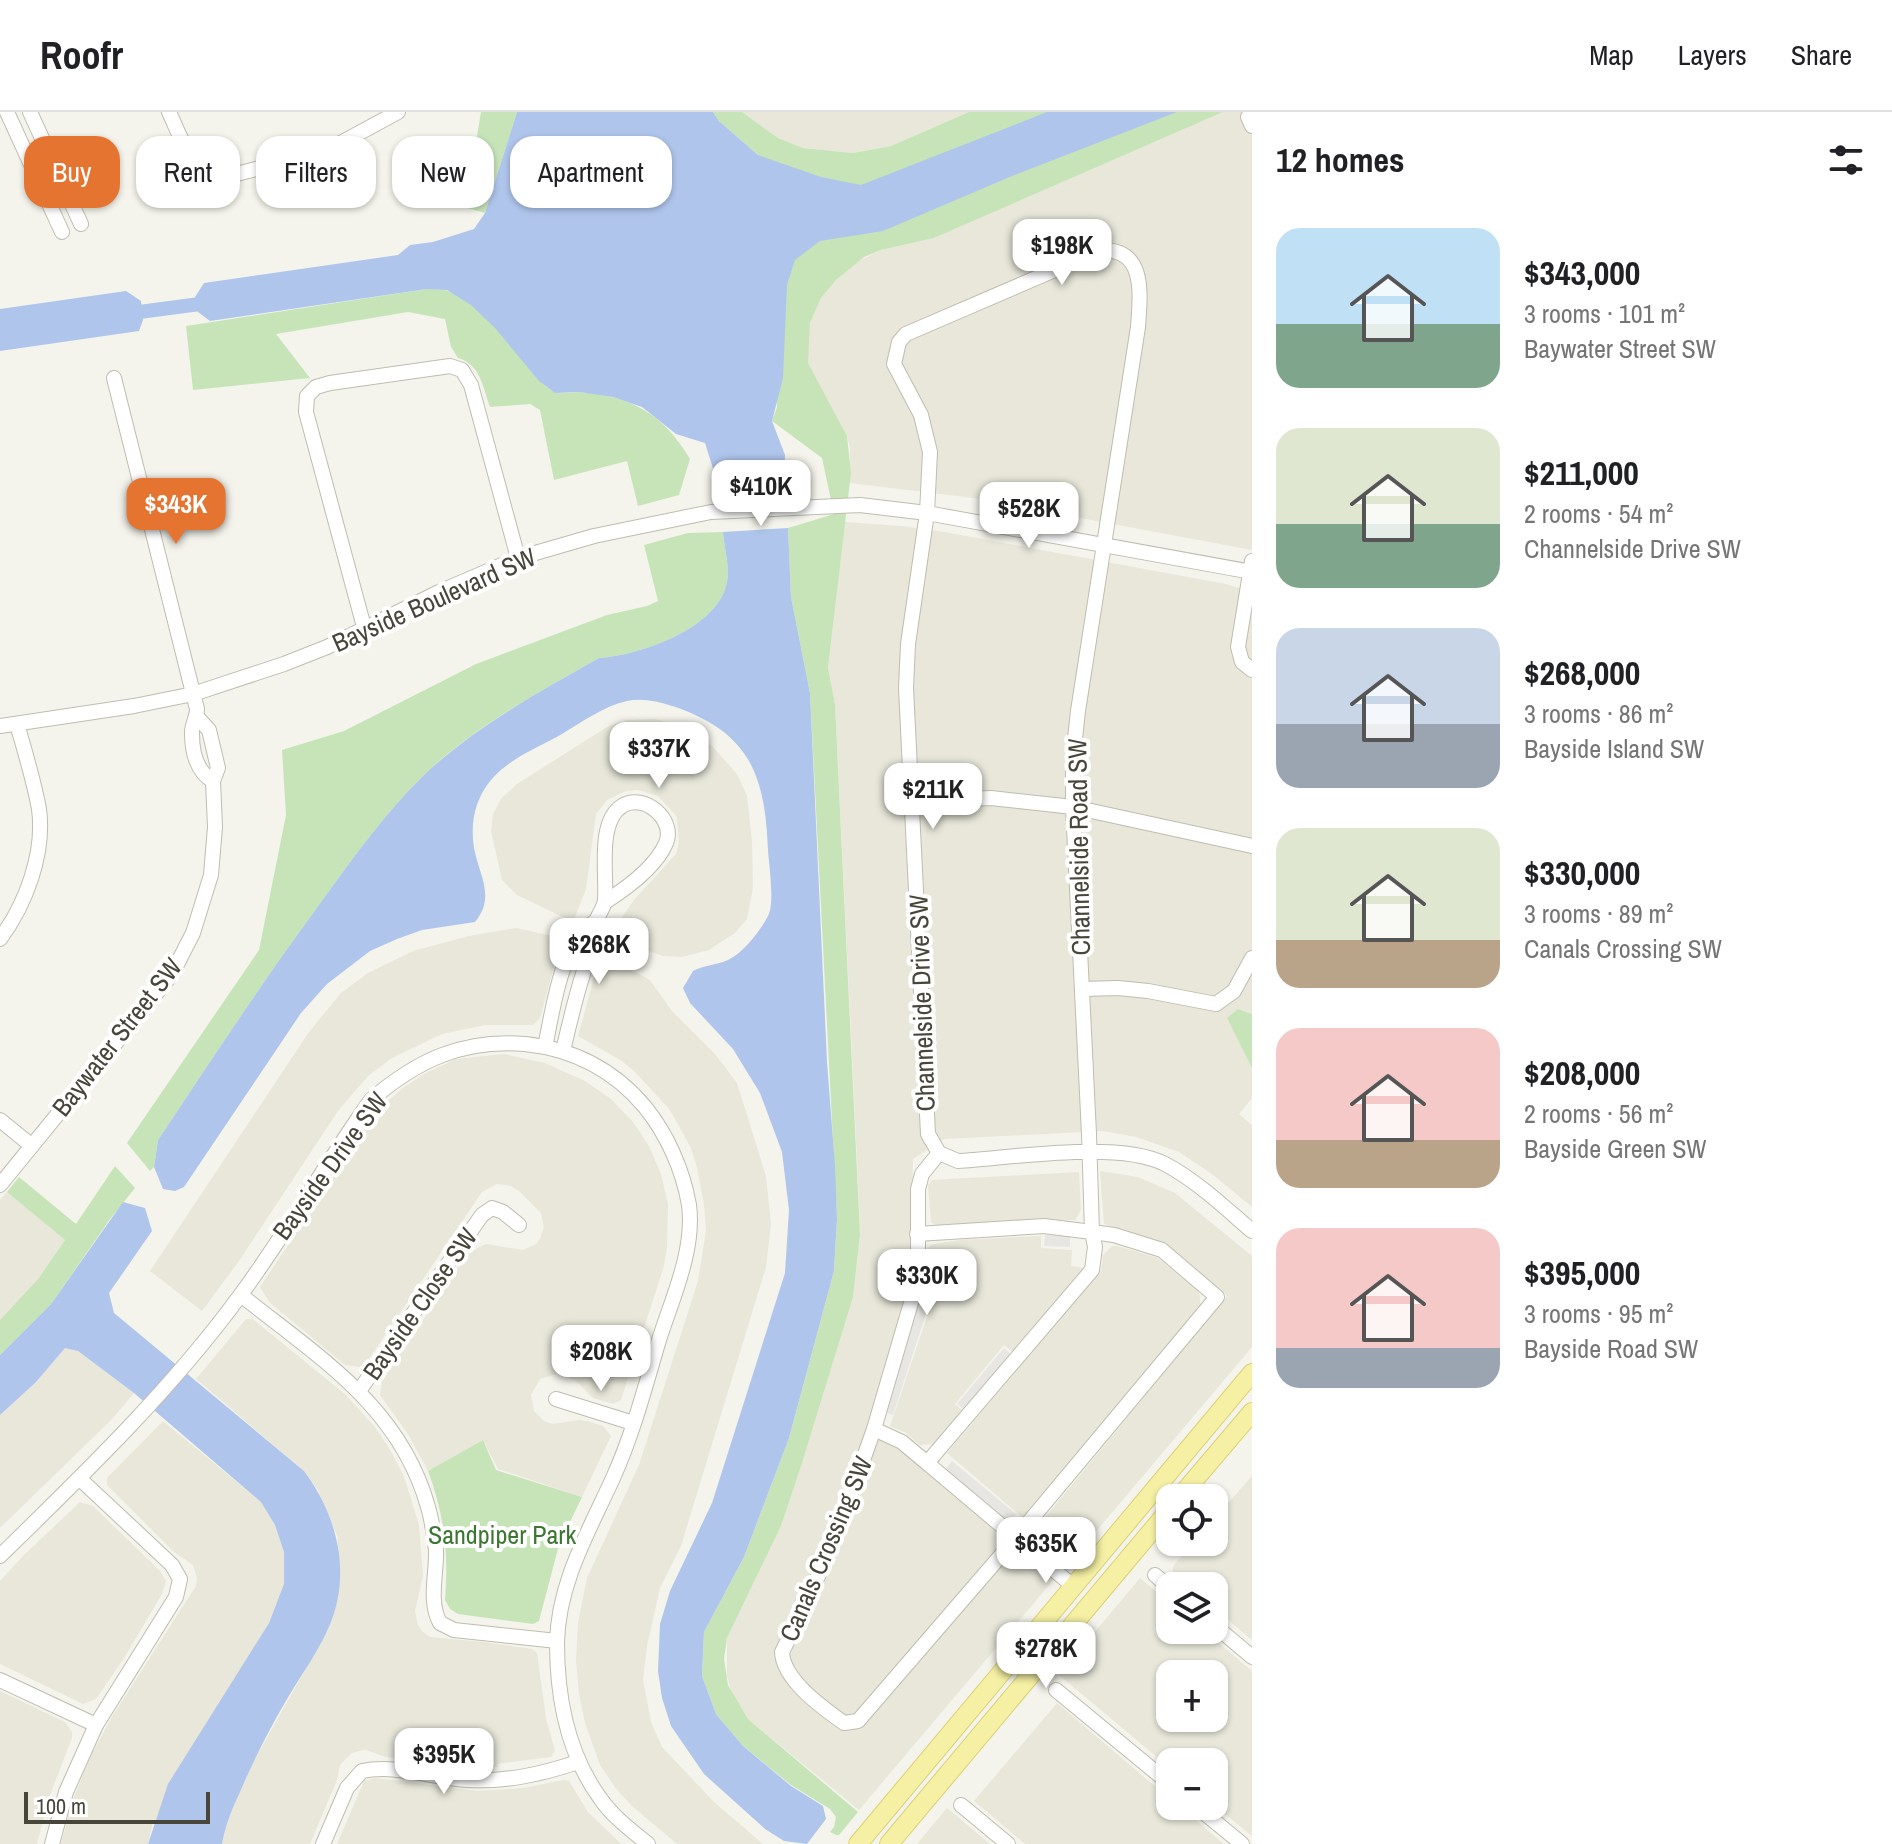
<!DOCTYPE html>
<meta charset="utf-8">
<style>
:root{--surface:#fff;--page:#f6f6f6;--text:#202124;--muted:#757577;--line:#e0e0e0;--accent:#e67431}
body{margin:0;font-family:"Archivo Narrow",sans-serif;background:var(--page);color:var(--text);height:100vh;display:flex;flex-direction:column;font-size:30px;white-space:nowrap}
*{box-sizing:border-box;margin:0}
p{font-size:26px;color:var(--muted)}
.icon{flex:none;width:44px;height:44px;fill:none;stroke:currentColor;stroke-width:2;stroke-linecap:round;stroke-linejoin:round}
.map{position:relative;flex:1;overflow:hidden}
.details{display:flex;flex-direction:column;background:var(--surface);width:640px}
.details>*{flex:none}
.hud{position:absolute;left:24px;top:24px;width:760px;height:72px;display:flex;gap:16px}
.controls{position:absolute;left:1156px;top:1372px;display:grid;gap:16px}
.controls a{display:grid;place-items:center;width:72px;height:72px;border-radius:16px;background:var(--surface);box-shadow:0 2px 6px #0004;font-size:40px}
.scale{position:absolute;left:24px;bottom:20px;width:186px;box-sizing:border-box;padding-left:8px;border:4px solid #48463a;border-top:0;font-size:22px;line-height:28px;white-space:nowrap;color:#48463a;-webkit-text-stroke:6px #fff;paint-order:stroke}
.price{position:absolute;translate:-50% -68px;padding:0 18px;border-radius:16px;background:#fff;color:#222;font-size:26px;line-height:52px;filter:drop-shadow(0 2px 4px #0008)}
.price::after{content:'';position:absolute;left:50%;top:48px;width:24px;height:18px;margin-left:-12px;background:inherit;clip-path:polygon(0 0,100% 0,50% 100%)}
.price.active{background:var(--accent);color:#fff}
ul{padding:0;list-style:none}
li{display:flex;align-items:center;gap:24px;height:200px;padding:0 24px}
li span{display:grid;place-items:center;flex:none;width:224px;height:160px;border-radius:24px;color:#555}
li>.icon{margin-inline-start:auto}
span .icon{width:96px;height:96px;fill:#fffc;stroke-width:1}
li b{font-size:34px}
h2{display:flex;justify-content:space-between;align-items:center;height:96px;padding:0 24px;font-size:34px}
.pill{padding:0 28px;border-radius:24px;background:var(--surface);box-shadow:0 2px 6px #0004;font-size:28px;line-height:72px}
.pill.active{background:var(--accent);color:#fff}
header{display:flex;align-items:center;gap:48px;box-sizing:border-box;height:112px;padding:0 40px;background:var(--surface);border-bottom:2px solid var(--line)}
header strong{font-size:38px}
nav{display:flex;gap:44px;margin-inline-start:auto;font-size:28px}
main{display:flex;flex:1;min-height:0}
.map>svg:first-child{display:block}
.residential{fill:#e8e7da;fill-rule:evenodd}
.park{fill:#c7e4b9}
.parking{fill:#e7e6e3}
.water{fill:#afc5eb}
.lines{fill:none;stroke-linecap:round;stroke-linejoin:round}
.canal{stroke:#afc5eb;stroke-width:14}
.minor-casing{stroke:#bfbdaf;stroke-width:16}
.major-casing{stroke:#dad175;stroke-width:20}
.minor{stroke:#fff;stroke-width:14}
.major{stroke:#f5f0a4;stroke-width:18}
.labels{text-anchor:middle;stroke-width:8;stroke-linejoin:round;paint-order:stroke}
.street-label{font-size:26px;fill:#48463a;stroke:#fff}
.park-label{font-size:26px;fill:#3d7632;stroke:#fff}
</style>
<header>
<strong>Roofr</strong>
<nav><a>Map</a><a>Layers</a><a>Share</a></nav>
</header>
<main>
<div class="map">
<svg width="1252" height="1732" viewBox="0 0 1252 1732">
<rect width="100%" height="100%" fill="#f4f4ec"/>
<g class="residential">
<path d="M 742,0 L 969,0 L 891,34 L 853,41 L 803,36 L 778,26 Z"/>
<path d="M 1222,0 L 1252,0 L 1252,438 L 973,386 L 850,371 L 850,336 L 847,324 L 807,251 L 810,211 L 821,186 L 836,168 L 854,151 L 881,138 L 934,126 Z"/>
<path d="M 845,410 L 901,414 L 939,419 L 1226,472 L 1252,480 L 1252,902 L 1238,897 L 1228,906 L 1252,956 L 1252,986 L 1239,1002 L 1252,1013 L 1252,1095 L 1212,1062 L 1179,1040 L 1136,1025 L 1103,1019 L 944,1027 L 913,1047 L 910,1166 L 870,1314 L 830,1426 L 774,1546 L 798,1578 L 861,1612 L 1015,1431 L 1056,1465 L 859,1698 L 748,1607 L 732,1582 L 727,1564 L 727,1526 L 781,1414 L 853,1185 L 856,1160 L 860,1123 L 857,1047 L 835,592 L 828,556 Z"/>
<path d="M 655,607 L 690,616 L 713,635 L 737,662 L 747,684 L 752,729 L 753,776 L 747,807 L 735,821 L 709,838 L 682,845 L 663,844 L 608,825 L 634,788 L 676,742 L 679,730 L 677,705 L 658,684 L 638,678 L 626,679 L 607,688 L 596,702 L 586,777 L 573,810 L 517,783 L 502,768 L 491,719 L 493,702 L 501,687 L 517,672 L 607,615 L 627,608 Z"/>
<path d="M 516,816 L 566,827 L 554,855 L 540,906 L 533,913 L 485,913 L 442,922 L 392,946 L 368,964 L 338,999 L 239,1149 L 202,1199 L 150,1159 L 309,920 L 341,881 L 368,861 L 413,839 L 469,824 Z"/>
<path d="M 604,843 L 650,868 L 672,899 L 715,942 L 737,971 L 766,1064 L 771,1112 L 766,1155 L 681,1434 L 660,1476 L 647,1534 L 643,1568 L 651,1610 L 662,1635 L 714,1690 L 763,1732 L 677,1732 L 632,1694 L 617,1678 L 600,1653 L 585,1611 L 579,1582 L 576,1549 L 578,1511 L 587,1466 L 639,1353 L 698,1169 L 706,1119 L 704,1092 L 697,1056 L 691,1036 L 670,998 L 635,960 L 622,949 L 578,924 L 596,859 Z"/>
<path d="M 504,942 L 545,951 L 585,969 L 611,987 L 633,1010 L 649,1034 L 661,1062 L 668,1092 L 667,1135 L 664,1154 L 621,1288 L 613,1292 L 593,1286 L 575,1268 L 560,1261 L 540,1267 L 531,1283 L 534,1299 L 544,1309 L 553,1312 L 579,1308 L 587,1309 L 603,1314 L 611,1324 L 582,1385 L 498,1357 L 483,1328 L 428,1359 L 408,1322 L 380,1283 L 382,1269 L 468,1141 L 486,1132 L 523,1138 L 536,1132 L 540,1127 L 544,1115 L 541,1101 L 519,1079 L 511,1074 L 497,1072 L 482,1080 L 369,1247 L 360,1255 L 345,1253 L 269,1190 L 260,1175 L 379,997 L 403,976 L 424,962 L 456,947 Z"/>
<path d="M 1100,1059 L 1138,1065 L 1175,1081 L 1252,1144 L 1252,1235 L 1071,1449 L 1060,1450 L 1034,1428 L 1034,1419 L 1227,1184 L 1166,1133 L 1104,1112 Z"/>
<path d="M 1079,1060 L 1081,1098 L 1075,1108 L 937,1114 L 931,1110 L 928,1073 L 932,1068 Z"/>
<path d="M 7,1080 L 65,1128 L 38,1167 L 0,1208 L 0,1088 Z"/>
<path d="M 1041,1124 L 1041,1136 L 1072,1138 L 1071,1154 L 1084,1156 L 1082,1160 L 1014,1241 L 1004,1233 L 955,1292 L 962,1298 L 935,1332 L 920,1333 L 906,1321 L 890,1314 L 936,1178 L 935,1149 L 924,1149 L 927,1136 L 933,1132 L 959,1128 Z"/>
<path d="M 1112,1134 L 1118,1134 L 1158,1146 L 1199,1180 L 1201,1194 L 1024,1407 L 947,1341 L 1101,1158 L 1103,1143 Z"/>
<path d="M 246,1207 L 253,1207 L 260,1213 L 346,1283 L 375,1315 L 389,1336 L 404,1364 L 419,1413 L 423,1464 L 415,1499 L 418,1513 L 422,1519 L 430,1525 L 483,1530 L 532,1537 L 537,1541 L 546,1606 L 555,1639 L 551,1645 L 497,1652 L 498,1655 L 476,1656 L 386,1645 L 366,1638 L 359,1639 L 352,1641 L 340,1653 L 337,1668 L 310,1732 L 222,1732 L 224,1717 L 250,1656 L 328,1517 L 338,1426 L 318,1378 L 304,1359 L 196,1267 Z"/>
<path d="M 65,1235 L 78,1239 L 134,1281 L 113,1306 L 0,1416 L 0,1303 L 36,1270 Z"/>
<path d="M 163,1309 L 261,1390 L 275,1413 L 284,1440 L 284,1473 L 269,1511 L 152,1714 L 148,1732 L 61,1732 L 72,1690 L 90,1645 L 113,1603 L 196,1474 L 197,1466 L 193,1453 L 174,1440 L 107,1373 L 107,1366 Z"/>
<path d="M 878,1318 L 1008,1424 L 859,1603 L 846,1607 L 811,1581 L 786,1540 Z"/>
<path d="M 1252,1364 L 1252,1528 L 1214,1496 L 1214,1474 L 1187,1474 L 1172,1461 L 1174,1453 L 1194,1430 L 1214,1430 L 1214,1407 Z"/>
<path d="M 80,1390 L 93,1394 L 160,1459 L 166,1469 L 162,1482 L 124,1546 L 96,1587 L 83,1592 L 0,1552 L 0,1469 L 23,1444 Z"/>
<path d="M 1140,1466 L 1170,1491 L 1170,1518 L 1203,1518 L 1252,1559 L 1252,1724 L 1214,1693 L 1214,1650 L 1170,1650 L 1170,1656 L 1059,1563 ZM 1170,1562 L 1214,1562 L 1214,1606 L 1170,1606 Z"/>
<path d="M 0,1579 L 65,1610 L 72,1620 L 72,1626 L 48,1688 L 37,1732 L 0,1732 Z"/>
<path d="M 1057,1591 L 1170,1687 L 1170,1694 L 1179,1694 L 1224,1732 L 1025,1732 L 974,1689 Z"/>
<path d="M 375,1666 L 478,1679 L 524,1676 L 563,1668 L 569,1669 L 588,1700 L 621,1732 L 337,1732 L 364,1669 Z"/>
<path d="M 947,1696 L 990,1732 L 917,1732 Z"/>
</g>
<g class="park">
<path d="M 481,0 L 517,0 L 485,101 L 457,93 L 477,24 Z"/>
<path d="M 713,0 L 742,0 L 778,26 L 803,36 L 853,41 L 891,34 L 969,0 L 1223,0 L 934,126 L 881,138 L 864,145 L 836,168 L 821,186 L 810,211 L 808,251 L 847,324 L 851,361 L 828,556 L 835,592 L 860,1123 L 853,1185 L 801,1354 L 781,1414 L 727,1526 L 724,1547 L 728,1573 L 748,1607 L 858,1700 L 839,1723 L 836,1723 L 830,1720 L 834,1715 L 836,1705 L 830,1697 L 791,1673 L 743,1634 L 716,1602 L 702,1564 L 704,1520 L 744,1445 L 789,1326 L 834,1159 L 837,1107 L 810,581 L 791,485 L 788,416 L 834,402 L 822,346 L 772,309 L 777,295 L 758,43 L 719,9 Z"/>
<path d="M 427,177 C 433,177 440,177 445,178 C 472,184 505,227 522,247 C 531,258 539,271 551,278 C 559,283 571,280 581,280 C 632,284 664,303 690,347 L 679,383 L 638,394 L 627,349 L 554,368 L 540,298 L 530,292 L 490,295 C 483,275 480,252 458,246 L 451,235 L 445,207 L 408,200 L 276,222 L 310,266 L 193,278 L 186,214 Z"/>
<path d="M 723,420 C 724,435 730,455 727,470 C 718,517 640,543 599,546 C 539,580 477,613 427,660 C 384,701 351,749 316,797 C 261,872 210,950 158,1028 L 154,1055 L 150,1059 L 127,1031 L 259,838 L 286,703 L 282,638 L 344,619 L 476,552 L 607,503 L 647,494 L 658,489 L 644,433 L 688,421 Z"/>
<path d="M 1238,897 L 1252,902 L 1252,956 L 1227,906 Z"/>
<path d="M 115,1054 L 135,1076 L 110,1107 L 51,1192 L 0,1243 L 0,1208 L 38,1167 L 65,1128 L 7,1080 L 19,1065 L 76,1112 Z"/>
<path d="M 483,1328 L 496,1358 L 582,1385 L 559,1433 L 539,1509 L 533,1512 L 458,1502 L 450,1497 L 445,1488 C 449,1443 444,1401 428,1359 Z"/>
</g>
<g class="parking">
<path d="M 1045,1123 L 1070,1124 L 1070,1135 L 1044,1134 Z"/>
<path d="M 924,1151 L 934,1151 L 934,1177 L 893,1303 L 883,1300 L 923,1174 Z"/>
<path d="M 1004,1236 L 1012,1243 L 965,1298 L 957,1292 Z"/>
<path d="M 952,1349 L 1016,1402 L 1008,1411 L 945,1358 Z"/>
</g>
<g class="water">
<path d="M 517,0 L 713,0 L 719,9 L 758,43 L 821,65 L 861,73 L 1047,0 L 1177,0 L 1012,64 L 883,119 L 820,129 L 795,148 L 787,173 L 783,266 L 772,309 L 785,343 L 784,374 L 721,382 L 705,331 L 676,322 L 642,295 L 613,285 L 580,280 L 555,281 L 539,269 L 495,216 L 471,193 L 447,178 L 427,177 L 210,209 L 198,200 L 195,185 L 204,171 L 398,143 L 410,133 L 433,130 L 474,117 L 485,101 Z"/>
<path d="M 126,179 L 141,189 L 143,208 L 139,219 L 0,239 L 0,197 Z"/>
<path d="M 788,416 L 791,485 L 810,581 L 827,950 L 835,1054 L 837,1107 L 834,1159 L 789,1326 L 744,1445 L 704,1520 L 702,1564 L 716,1602 L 743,1634 L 791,1674 L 823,1694 L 826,1707 L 807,1732 L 784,1729 L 765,1717 L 704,1662 L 671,1614 L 662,1586 L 658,1559 L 660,1512 L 670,1479 L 712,1391 L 785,1161 L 789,1098 L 782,1040 L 760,981 L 733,937 L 690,891 L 683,876 L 693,859 C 704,853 717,853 728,848 C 744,840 760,819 768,804 C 775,792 769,753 768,738 C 765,669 753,626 686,599 C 668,592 646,585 627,589 C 604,594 582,610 562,622 C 539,635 508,647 491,668 C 475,687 470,711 474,736 C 479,763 496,785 475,810 L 422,818 L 397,827 L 370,839 L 327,872 L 301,901 L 184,1075 L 175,1079 L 163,1077 L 154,1055 L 158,1028 C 210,950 261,872 316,797 C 351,749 384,701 427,660 C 478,613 539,580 599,546 C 640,543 718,517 727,470 C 730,455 724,435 723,420 Z"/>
<path d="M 123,1090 L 145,1096 L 152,1119 L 109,1181 L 114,1201 L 304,1359 C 338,1404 353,1465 327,1519 C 317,1541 302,1562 290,1582 C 271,1614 254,1647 240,1680 C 232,1697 225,1714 222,1732 L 148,1732 L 168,1672 L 269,1511 L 284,1472 L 284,1440 L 275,1413 L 261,1390 L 134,1281 L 78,1239 L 65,1236 L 36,1270 L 0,1303 L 0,1243 L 51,1192 Z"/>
</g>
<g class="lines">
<path class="canal" d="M 124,202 L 215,190"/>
<defs>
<g id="minor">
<path d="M 7,0 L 62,120"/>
<path d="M 30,0 L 81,112"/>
<path d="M 169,0 C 181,25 192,65 225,65 L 298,46 L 337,33 L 398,0"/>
<path d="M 1248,5 L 1252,14"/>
<path d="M 114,266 L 197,597 C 197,606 191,614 192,622 C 192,640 197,660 213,669"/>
<path d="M 1252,449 L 1238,535 L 1242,550 L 1252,558"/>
<path d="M 364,515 L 306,300 L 307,284 L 316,275 L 330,271 L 450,254 L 462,258 L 471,273 L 518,446"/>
<path d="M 0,614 L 134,594 L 193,582 L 284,552 L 327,535 L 439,480 L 518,446 L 594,424 L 711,400 L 860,393 L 927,401 L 1252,460"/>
<path d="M 913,689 L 991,686 L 1073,695 L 1252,734"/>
<path d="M 0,827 C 26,792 45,741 39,697 C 34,669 25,640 17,612"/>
<path d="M 1082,877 L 1118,876 L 1148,879 L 1216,892 L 1234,879 L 1252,846"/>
<path d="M 545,935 C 553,898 561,828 596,809"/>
<path d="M 563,939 C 569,913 575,887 583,862 C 586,850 594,839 597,828 C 598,822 595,816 596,810 C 598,802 605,795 605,787 C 607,762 597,710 622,694 C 644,680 676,708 666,731 C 656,755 627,776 605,790"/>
<path d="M 0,1008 L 32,1034"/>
<path d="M 0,1073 L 172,862 L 193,821 L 211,763 L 215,715 L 213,669 L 218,656 L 209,618 L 197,605"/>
<path d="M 917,1122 L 1044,1114 L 1092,1120 L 1095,1135 L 1092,1158 L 927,1351 L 1073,1474"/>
<path d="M 241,1183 C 318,1245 400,1294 428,1395 C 432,1408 434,1424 436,1438 C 437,1461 428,1489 440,1511 L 454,1518 L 557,1529"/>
<path d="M 359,1279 L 482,1103 L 492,1096 L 503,1100 L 519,1113"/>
<path d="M 556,1287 L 633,1311"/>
<path d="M 874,1317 C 847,1394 820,1468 782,1540 C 783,1568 823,1596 844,1611 L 858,1609 L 1003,1441 L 1217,1185 L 1162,1138 L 1114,1123 L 1092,1120 L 1089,1022 L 1073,695 L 1073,645 L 1078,599 L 1138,215 C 1140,183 1147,137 1101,138 L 906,222 L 899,230 L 894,252 L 921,303 L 930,340 L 927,401 L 908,532 L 906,576 L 928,1022 L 939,1041 L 958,1049 C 1011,1046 1119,1028 1165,1052 C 1197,1069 1224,1095 1252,1119"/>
<path d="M 927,1351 L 902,1330 L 874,1317 L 918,1167 L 918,1077 L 922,1062 L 939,1041"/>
<path d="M 0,1444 C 84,1362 169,1280 239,1185 C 286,1122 325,1052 371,988 C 417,948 463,927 525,932 C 573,937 614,958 645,995 C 667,1022 683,1058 689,1093 C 695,1138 672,1187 659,1228 C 645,1275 633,1322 613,1366 C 589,1419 558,1471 557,1531 C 557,1585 568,1642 600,1686 C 612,1704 631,1718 648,1732"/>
<path d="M 1155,1463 L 1170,1476"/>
<path d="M 1214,1513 L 1252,1545"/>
<path d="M 0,1568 L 96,1613"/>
<path d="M 1056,1578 L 1170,1672"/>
<path d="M 961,1693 L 1008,1732"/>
<path d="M 1196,1694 L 1242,1732"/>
<path d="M 52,1732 L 66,1680 L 96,1613 L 176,1485 L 180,1467 L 172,1453 L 80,1367"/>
<path d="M 323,1732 L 347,1676 L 362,1659 C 396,1652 434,1666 468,1668 C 507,1670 542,1662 578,1650"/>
</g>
<g id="major">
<path d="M 1179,1386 L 1252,1300"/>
<path d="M 858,1732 L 1252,1261"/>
<path d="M 889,1732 L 1170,1397"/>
</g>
</defs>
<use href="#minor" class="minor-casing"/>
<use href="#major" class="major-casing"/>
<use href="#minor" class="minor"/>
<use href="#major" class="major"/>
</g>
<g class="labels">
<g class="street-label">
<text transform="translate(434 488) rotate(-24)" y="9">Bayside Boulevard SW</text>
<text transform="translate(1079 735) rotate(-91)" y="9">Channelside Road SW</text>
<text transform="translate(922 891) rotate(-92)" y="9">Channelside Drive SW</text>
<text transform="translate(117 925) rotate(-52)" y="9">Baywater Street SW</text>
<text transform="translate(330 1054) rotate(-54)" y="9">Bayside Drive SW</text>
<text transform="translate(420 1192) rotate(-55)" y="9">Bayside Close SW</text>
<text transform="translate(826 1437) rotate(-67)" y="9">Canals Crossing SW</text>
</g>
<g class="park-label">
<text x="502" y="1432">Sandpiper Park</text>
</g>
</g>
</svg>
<div class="controls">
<a><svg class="icon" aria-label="locate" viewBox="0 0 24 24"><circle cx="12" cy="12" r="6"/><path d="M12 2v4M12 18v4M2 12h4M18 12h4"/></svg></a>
<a><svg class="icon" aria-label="layers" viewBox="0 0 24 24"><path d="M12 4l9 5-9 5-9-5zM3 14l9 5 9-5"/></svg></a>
<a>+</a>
<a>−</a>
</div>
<div class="scale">100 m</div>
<b class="price" style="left:1062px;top:175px">$198K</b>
<b class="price" style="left:761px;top:416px">$410K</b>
<b class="price active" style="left:176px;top:434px">$343K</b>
<b class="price" style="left:1029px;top:438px">$528K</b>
<b class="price" style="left:659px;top:678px">$337K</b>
<b class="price" style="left:933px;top:719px">$211K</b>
<b class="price" style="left:599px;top:874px">$268K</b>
<b class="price" style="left:927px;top:1205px">$330K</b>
<b class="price" style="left:601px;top:1281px">$208K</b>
<b class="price" style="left:1046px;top:1473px">$635K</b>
<b class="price" style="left:1046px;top:1578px">$278K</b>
<b class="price" style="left:444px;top:1684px">$395K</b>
<div class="hud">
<a class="pill active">Buy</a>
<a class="pill">Rent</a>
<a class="pill">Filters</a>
<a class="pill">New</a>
<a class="pill">Apartment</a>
</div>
</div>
<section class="details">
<h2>12 homes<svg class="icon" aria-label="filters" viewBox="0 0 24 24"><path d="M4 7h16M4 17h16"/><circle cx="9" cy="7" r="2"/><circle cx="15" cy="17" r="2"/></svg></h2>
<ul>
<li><span style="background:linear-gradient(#bfe0f5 60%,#7fa58c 0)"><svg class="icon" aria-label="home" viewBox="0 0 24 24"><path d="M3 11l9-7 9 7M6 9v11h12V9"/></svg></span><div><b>$343,000</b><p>3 rooms · 101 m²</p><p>Baywater Street SW</p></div></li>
<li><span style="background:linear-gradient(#dfe7d0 60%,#7fa58c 0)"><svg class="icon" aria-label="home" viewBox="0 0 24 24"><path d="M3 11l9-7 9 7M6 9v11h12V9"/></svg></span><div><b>$211,000</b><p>2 rooms · 54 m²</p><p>Channelside Drive SW</p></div></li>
<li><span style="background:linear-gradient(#c9d6e8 60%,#9aa5b1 0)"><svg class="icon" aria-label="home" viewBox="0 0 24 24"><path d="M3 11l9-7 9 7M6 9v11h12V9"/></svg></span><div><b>$268,000</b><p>3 rooms · 86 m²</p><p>Bayside Island SW</p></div></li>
<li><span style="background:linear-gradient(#dfe7d0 70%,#b9a48a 0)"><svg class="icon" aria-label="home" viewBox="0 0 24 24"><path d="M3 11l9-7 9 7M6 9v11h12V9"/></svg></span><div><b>$330,000</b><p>3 rooms · 89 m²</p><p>Canals Crossing SW</p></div></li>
<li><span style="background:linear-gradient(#f6c9c9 70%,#b9a48a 0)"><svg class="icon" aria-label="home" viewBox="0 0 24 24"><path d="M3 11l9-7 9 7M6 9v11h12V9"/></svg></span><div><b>$208,000</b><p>2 rooms · 56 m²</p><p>Bayside Green SW</p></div></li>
<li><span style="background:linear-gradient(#f6c9c9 75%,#9aa5b1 0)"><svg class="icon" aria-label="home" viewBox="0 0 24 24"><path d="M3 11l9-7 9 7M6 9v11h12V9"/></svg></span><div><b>$395,000</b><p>3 rooms · 95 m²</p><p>Bayside Road SW</p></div></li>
</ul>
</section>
</main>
